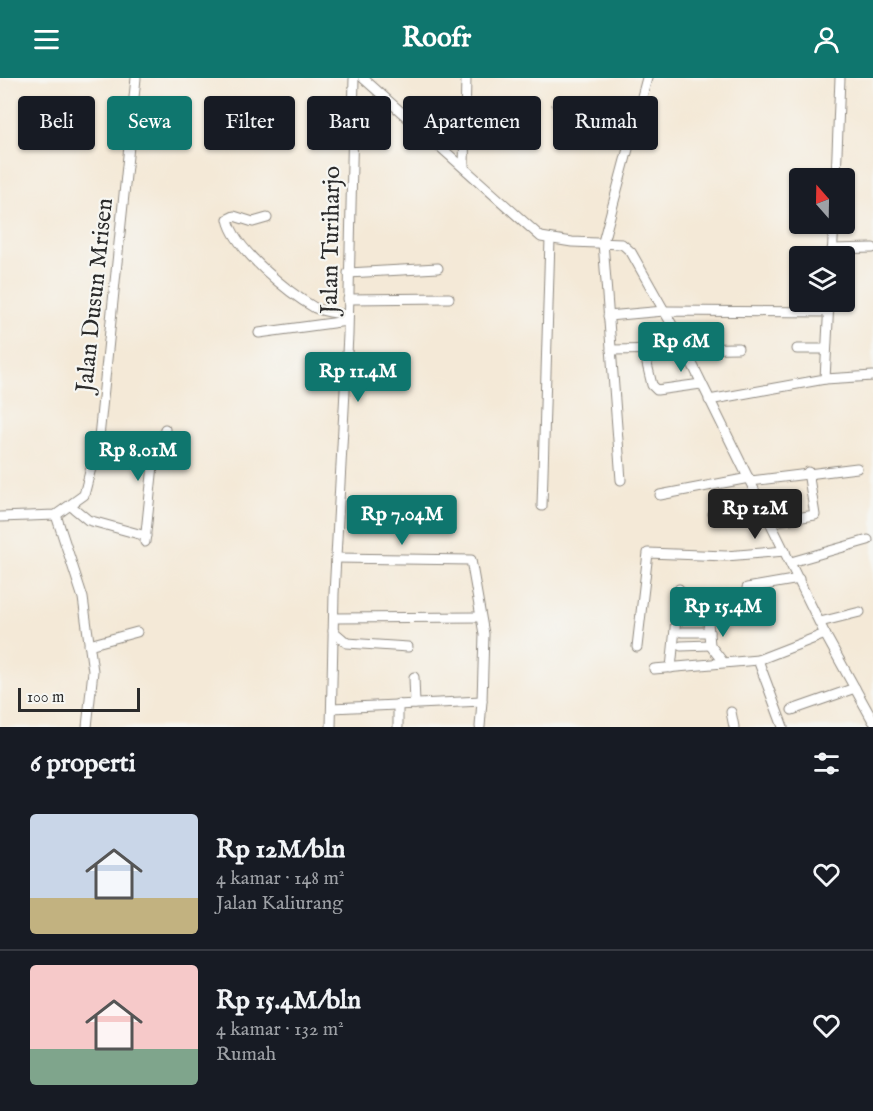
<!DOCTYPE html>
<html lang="id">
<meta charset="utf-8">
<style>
:root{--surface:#171b24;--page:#242831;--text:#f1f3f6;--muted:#9ea1a6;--line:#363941;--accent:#0f766e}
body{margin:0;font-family:"IM FELL English",serif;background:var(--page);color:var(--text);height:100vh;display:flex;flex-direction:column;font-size:22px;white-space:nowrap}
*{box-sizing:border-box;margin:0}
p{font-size:20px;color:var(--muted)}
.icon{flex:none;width:33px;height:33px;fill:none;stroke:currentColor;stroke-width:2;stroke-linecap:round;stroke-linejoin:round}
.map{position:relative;height:649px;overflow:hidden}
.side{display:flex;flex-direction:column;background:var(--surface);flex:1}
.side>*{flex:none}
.guide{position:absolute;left:18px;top:18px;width:837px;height:54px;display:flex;gap:12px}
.needle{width:39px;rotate:340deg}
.tools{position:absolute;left:789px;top:90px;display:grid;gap:12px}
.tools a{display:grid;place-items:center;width:66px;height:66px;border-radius:6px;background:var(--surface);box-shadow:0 2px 4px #0004;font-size:30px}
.scale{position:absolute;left:18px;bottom:15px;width:122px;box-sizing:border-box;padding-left:6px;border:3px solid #2b2b2b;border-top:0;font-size:16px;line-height:21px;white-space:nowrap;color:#2b2b2b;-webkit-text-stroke:4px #f6f6f2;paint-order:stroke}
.price{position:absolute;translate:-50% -51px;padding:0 14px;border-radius:6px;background:var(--accent);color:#fff;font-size:20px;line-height:39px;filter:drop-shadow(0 2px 3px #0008)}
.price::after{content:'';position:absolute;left:50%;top:36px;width:18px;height:14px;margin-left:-9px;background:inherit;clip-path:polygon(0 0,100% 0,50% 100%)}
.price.selected{background:#222;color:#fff}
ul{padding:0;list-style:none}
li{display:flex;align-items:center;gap:18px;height:150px;padding:0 30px}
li+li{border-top:2px solid var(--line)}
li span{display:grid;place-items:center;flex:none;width:168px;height:120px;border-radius:6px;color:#555}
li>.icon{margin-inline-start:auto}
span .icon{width:72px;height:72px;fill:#fffc;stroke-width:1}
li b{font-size:26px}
h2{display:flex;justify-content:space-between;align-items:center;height:72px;padding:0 30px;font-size:26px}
.pill{padding:0 21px;border-radius:6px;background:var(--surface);box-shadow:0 2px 4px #0004;font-size:21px;line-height:54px}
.pill.selected{background:var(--accent);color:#fff}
header{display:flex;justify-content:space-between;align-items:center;height:78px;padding:0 30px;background:var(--accent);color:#fff;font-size:27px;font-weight:800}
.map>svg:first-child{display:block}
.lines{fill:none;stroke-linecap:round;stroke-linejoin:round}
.street-casing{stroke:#908a81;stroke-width:11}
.street{stroke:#fff;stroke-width:9}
.labels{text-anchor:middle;stroke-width:4.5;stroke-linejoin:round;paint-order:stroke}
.street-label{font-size:24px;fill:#2b2b2b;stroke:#f6f6f2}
</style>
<header><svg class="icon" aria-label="menu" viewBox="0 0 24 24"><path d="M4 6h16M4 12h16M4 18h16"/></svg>Roofr<svg class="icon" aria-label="person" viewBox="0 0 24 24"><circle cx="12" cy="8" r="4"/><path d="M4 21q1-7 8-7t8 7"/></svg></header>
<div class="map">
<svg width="873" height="649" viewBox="0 0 873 649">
<rect width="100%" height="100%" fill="#f6f6f2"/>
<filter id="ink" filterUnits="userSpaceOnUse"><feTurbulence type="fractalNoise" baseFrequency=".0167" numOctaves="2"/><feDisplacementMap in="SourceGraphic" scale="12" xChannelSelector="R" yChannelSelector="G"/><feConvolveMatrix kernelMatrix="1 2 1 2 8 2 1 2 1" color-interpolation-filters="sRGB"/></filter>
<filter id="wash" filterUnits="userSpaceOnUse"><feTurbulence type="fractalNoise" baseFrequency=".008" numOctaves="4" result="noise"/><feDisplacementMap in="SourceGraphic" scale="24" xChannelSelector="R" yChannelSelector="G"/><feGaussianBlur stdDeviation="1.35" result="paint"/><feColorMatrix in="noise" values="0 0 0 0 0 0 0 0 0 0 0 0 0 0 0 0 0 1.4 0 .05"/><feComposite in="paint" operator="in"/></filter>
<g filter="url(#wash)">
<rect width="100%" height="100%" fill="#f4e9d7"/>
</g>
<g filter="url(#ink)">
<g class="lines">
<defs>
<g id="street">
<path d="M 363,0 L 541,159 L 572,164 L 622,166 L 631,174 L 680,261 L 825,556 L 873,643"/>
<path d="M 557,27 L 636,39"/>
<path d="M 464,88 L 466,0"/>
<path d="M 836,100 L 840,0"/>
<path d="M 267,140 L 253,144 L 234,138 L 228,141 C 234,171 289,215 315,230 C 324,234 337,235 347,237"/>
<path d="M 832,171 L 873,170"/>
<path d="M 832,178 L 834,146"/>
<path d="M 348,195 L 438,190"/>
<path d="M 348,221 L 449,220"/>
<path d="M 608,238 L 664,233 L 828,234"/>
<path d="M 259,255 L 347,243"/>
<path d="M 797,271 L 826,271"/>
<path d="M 611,272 L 738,270"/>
<path d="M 647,286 L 652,307 L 657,312 L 701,306"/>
<path d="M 825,301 L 873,298"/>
<path d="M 709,322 L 825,301 L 829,224"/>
<path d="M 621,402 L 603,164 L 647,0"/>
<path d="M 751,403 L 857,390"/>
<path d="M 660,417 L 749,400"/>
<path d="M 71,428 L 88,442 L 146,458"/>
<path d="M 542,428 L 550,161"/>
<path d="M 713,436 L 763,427"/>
<path d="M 56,437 L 83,520 L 93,593 L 87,649"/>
<path d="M 0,439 L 56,437 L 84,417 L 99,359 L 136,0"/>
<path d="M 771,444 L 815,437 L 808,394"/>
<path d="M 145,464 L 153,387 L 162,383 L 165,351"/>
<path d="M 336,480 L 471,482 L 484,556 L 482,623"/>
<path d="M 791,484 L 868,462"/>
<path d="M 747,510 L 799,501"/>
<path d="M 334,540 L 480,539"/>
<path d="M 708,544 L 710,567 L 723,584"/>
<path d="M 820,544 L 860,534"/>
<path d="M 333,553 L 347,565 L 408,569"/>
<path d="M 682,554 L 709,554"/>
<path d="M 89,567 L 137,554"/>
<path d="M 681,568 L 710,567"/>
<path d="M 637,569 L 648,475 L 726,478 L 785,473"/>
<path d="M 671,590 L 679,511"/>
<path d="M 654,591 L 758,582"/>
<path d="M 414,599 L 415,626"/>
<path d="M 398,626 L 398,649"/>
<path d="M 332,630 L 482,623 L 480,649"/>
<path d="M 792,632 L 855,610"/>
<path d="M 731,634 L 734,649"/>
<path d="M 331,649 L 334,516 L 348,257 L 354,0"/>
<path d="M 783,649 L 758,582 L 825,556"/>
</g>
</defs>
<use href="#street" class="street-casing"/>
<use href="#street" class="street"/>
</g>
</g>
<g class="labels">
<g class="street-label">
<text transform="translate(330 162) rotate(-89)" y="8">Jalan Turiharjo</text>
<text transform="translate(94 217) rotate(-84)" y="8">Jalan Dusun Mrisen</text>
</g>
</g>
</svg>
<div class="tools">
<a><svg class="needle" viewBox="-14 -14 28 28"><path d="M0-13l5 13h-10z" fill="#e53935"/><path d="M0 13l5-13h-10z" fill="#9ea1a6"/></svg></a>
<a><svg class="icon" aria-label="layers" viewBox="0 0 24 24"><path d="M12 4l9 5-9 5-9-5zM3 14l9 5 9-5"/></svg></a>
</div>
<div class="scale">100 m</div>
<b class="price" style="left:681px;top:295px">Rp 6M</b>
<b class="price" style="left:358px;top:325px">Rp 11.4M</b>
<b class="price" style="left:138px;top:404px">Rp 8.01M</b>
<b class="price selected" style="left:755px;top:462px">Rp 12M</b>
<b class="price" style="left:402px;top:468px">Rp 7.04M</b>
<b class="price" style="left:723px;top:560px">Rp 15.4M</b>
<div class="guide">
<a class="pill">Beli</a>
<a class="pill selected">Sewa</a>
<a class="pill">Filter</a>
<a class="pill">Baru</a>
<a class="pill">Apartemen</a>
<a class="pill">Rumah</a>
</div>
</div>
<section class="side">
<h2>6 properti<svg class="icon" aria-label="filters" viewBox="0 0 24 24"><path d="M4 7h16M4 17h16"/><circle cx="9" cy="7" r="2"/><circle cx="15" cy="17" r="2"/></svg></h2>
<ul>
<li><span style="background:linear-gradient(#c9d6e8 70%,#c2b280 0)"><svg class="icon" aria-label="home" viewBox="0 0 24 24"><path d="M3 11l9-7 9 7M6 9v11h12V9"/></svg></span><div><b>Rp 12M/bln</b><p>4 kamar · 148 m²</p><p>Jalan Kaliurang</p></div><svg class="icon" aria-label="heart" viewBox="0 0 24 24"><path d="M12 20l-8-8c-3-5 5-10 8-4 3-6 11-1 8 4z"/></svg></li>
<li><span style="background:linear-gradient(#f6c9c9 70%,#7fa58c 0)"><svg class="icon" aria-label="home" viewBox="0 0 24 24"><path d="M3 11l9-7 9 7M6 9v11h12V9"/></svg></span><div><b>Rp 15.4M/bln</b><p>4 kamar · 132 m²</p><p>Rumah</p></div><svg class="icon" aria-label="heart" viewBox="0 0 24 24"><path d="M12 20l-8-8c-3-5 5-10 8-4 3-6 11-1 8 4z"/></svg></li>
</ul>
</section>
